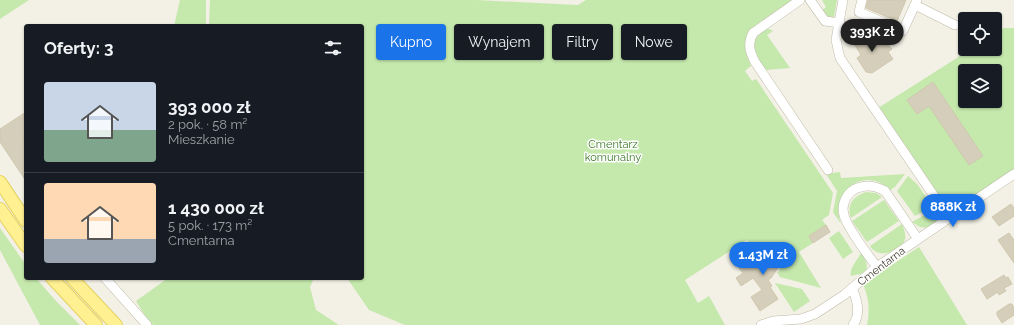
<!DOCTYPE html>
<html lang="pl">
<meta charset="utf-8">
<style>
:root{--surface:#171b24;--page:#242831;--text:#f1f3f6;--muted:#9ea1a6;--line:#363941;--accent:#1a73e8}
body{margin:0;font-family:Raleway,sans-serif;background:var(--page);color:var(--text);height:100vh;display:flex;flex-direction:column;font-size:15px;white-space:nowrap}
*{box-sizing:border-box;margin:0}
p{font-size:13px;color:var(--muted)}
.icon{flex:none;width:22px;height:22px;fill:none;stroke:currentColor;stroke-width:2;stroke-linecap:round;stroke-linejoin:round}
.map{position:relative;flex:1;overflow:hidden}
.sheet{position:absolute;left:24px;top:24px;width:340px;height:256px;display:flex;flex-direction:column;background:var(--surface);border-radius:4px;box-shadow:0 1px 3px #0004}
.sheet>*{flex:none}
.banner{position:absolute;left:376px;top:24px;width:380px;height:36px;display:flex;gap:8px}
.buttons{position:absolute;left:958px;top:12px;display:grid;gap:8px}
.buttons a{display:grid;place-items:center;width:44px;height:44px;border-radius:4px;background:var(--surface);box-shadow:0 1px 3px #0004;font-size:20px}
.price{position:absolute;translate:-50% -34px;padding:0 9px;border-radius:14px;background:var(--accent);color:#fff;font-size:13px;line-height:26px;filter:drop-shadow(0 1px 2px #0008)}
.price::after{content:'';position:absolute;left:50%;top:24px;width:12px;height:9px;margin-left:-6px;background:inherit;clip-path:polygon(0 0,100% 0,50% 100%)}
.price.active{background:#222;color:#fff}
ul{padding:0;list-style:none}
li{display:flex;align-items:center;gap:12px;height:100px;padding:0 20px}
li+li{border-top:1px solid var(--line)}
li span{display:grid;place-items:center;flex:none;width:112px;height:80px;border-radius:4px;color:#555}
li>.icon{margin-inline-start:auto}
span .icon{width:48px;height:48px;fill:#fffc;stroke-width:1}
li b{font-size:17px}
h2{display:flex;justify-content:space-between;align-items:center;height:48px;padding:0 20px;font-size:17px}
.tag{padding:0 14px;border-radius:4px;background:var(--surface);box-shadow:0 1px 3px #0004;font-size:14px;line-height:36px}
.tag.active{background:var(--accent);color:#fff}
.map>svg:first-child{display:block}
.green{fill:#c5e8ad;fill-rule:evenodd}
.building{fill:#d5ceba;stroke:#d0c7ae}
.lines{fill:none;stroke-linecap:round;stroke-linejoin:round}
.minor-casing{stroke:#bfbaa8;stroke-width:10}
.major-casing{stroke:#e5d161;stroke-width:14}
.minor{stroke:#fff;stroke-width:9}
.major{stroke:#fff092;stroke-width:12}
.labels{text-anchor:middle;stroke-width:3;stroke-linejoin:round;paint-order:stroke}
.park-label{font-size:11px;fill:#3a7827;stroke:#fff}
.street-label{font-size:11px;fill:#464135;stroke:#fff}
</style>
<div class="map">
<svg width="1014" height="325" viewBox="0 0 1014 325">
<rect width="100%" height="100%" fill="#f3f1e5"/>
<g class="green">
<path d="M 0,0 L 29,0 L 0,19 Z"/>
<path d="M 180,0 L 206,0 L 206,26 L 174,26 Z"/>
<path d="M 210,0 L 477,0 L 578,5 L 586,0 L 793,0 C 778,11 744,26 745,48 C 746,54 749,60 751,66 L 745,71 L 752,81 L 756,79 L 833,193 L 829,215 L 822,220 L 826,225 L 813,243 L 799,252 L 821,288 L 780,277 L 777,272 L 780,271 L 779,269 L 792,260 L 787,252 L 760,261 L 747,240 L 685,280 L 698,303 L 709,296 L 725,325 L 405,325 L 369,310 L 347,278 L 362,278 L 362,26 L 209,26 Z"/>
<path d="M 822,0 L 837,0 L 834,17 L 826,17 L 821,11 L 826,7 Z"/>
<path d="M 1004,28 L 1014,28 L 1014,174 L 949,218 L 875,110 L 971,49 L 995,49 L 995,34 ZM 965,71 L 995,71 L 995,101 L 965,101 Z"/>
<path d="M 765,29 L 769,29 L 773,31 L 767,35 L 790,68 L 766,70 C 754,54 747,43 765,29 Z"/>
<path d="M 840,172 L 841,178 L 905,174 L 895,187 L 890,190 C 865,165 829,191 841,224 L 833,212 L 837,191 L 826,174 Z"/>
<path d="M 908,176 L 917,184 L 933,207 L 915,216 L 897,191 Z"/>
<path d="M 866,192 L 876,193 L 882,197 L 851,218 C 846,204 854,196 866,192 Z"/>
<path d="M 884,200 L 899,221 L 867,242 L 852,221 Z"/>
<path d="M 937,208 C 940,218 937,222 929,228 L 920,227 L 912,222 Z"/>
<path d="M 902,224 C 904,229 906,234 905,239 C 903,252 878,260 870,246 Z"/>
<path d="M 0,228 L 26,265 L 26,278 L 36,278 L 55,300 L 80,325 L 40,325 L 0,250 Z"/>
<path d="M 839,231 L 853,252 L 843,259 L 829,238 Z"/>
<path d="M 919,247 L 967,325 L 867,325 C 870,310 869,298 863,284 Z"/>
<path d="M 861,253 C 866,259 869,266 865,273 L 851,276 C 849,268 857,261 861,253 Z"/>
<path d="M 168,278 L 314,278 L 310,287 L 316,310 L 339,325 L 153,325 L 145,316 L 136,301 Z"/>
<path d="M 775,283 L 802,289 L 810,301 L 794,312 Z"/>
</g>
<g class="building">
<path d="M 868,0 L 906,0 L 897,21 L 866,8 Z"/>
<path d="M 868,32 L 873,40 L 878,36 L 885,46 L 887,44 L 892,49 L 888,52 L 893,59 L 872,73 L 866,72 L 857,58 L 861,55 L 853,42 Z"/>
<path d="M 933,82 L 983,156 L 969,165 L 929,106 L 917,114 L 907,100 Z"/>
<path d="M 26,112 L 26,141 L 23,143 L 26,147 L 26,181 L 0,142 L 0,129 Z"/>
<path d="M 1011,204 L 1014,208 L 1014,216 L 999,226 L 992,217 Z"/>
<path d="M 826,225 L 830,232 L 813,243 L 809,236 Z"/>
<path d="M 1009,233 L 1014,240 L 1014,263 L 998,240 Z"/>
<path d="M 781,246 L 789,258 L 779,266 L 771,278 L 768,280 L 772,286 L 770,287 L 778,299 L 760,311 L 751,297 L 762,290 L 753,278 L 741,286 L 736,278 L 743,273 L 739,268 L 758,257 L 760,260 Z"/>
<path d="M 1004,275 L 1006,278 L 1008,277 L 1012,284 L 1004,288 L 1006,291 L 999,295 L 998,292 L 987,299 L 981,289 Z"/>
<path d="M 1009,304 L 1012,304 L 1014,308 L 1014,315 L 1002,323 L 997,315 L 997,312 Z"/>
</g>
<g class="lines">
<defs>
<g id="minor">
<path d="M 800,0 L 753,33 C 747,44 750,52 755,62 L 828,170"/>
<path d="M 810,0 L 825,21 L 840,23"/>
<path d="M 843,0 L 836,40 L 840,58 L 949,218"/>
<path d="M 862,0 L 859,12 L 903,31 L 917,0"/>
<path d="M 915,5 L 955,25"/>
<path d="M 877,267 C 868,255 847,228 844,215 C 841,205 846,194 855,189 C 865,184 876,186 885,191 L 918,239"/>
<path d="M 105,278 L 147,325"/>
<path d="M 852,288 C 857,299 861,314 853,325"/>
<path d="M 761,325 L 773,321 L 801,319 L 815,314 L 844,295 L 877,267 L 1014,174"/>
</g>
<g id="major">
<path d="M 0,182 L 26,221"/>
<path d="M 0,209 L 26,246"/>
<path d="M 52,278 L 96,325"/>
<path d="M 72,278 L 116,325"/>
</g>
</defs>
<use href="#minor" class="minor-casing"/>
<use href="#major" class="major-casing"/>
<use href="#minor" class="minor"/>
<use href="#major" class="major"/>
</g>
<g class="labels">
<g class="park-label">
<text x="613" y="148">Cmentarz<tspan x="613" dy="13">komunalny</tspan></text>
</g>
<g class="street-label">
<text transform="translate(881 266) rotate(-37)" y="4">Cmentarna</text>
</g>
</g>
</svg>
<div class="buttons">
<a><svg class="icon" aria-label="locate" viewBox="0 0 24 24"><circle cx="12" cy="12" r="6"/><path d="M12 2v4M12 18v4M2 12h4M18 12h4"/></svg></a>
<a><svg class="icon" aria-label="layers" viewBox="0 0 24 24"><path d="M12 4l9 5-9 5-9-5zM3 14l9 5 9-5"/></svg></a>
</div>
<b class="price active" style="left:872px;top:53px">393K zł</b>
<b class="price" style="left:953px;top:228px">888K zł</b>
<b class="price" style="left:763px;top:276px">1.43M zł</b>
<div class="banner">
<a class="tag active">Kupno</a>
<a class="tag">Wynajem</a>
<a class="tag">Filtry</a>
<a class="tag">Nowe</a>
</div>
<section class="sheet">
<h2>Oferty: 3<svg class="icon" aria-label="filters" viewBox="0 0 24 24"><path d="M4 7h16M4 17h16"/><circle cx="9" cy="7" r="2"/><circle cx="15" cy="17" r="2"/></svg></h2>
<ul>
<li><span style="background:linear-gradient(#c9d6e8 60%,#7fa58c 0)"><svg class="icon" aria-label="home" viewBox="0 0 24 24"><path d="M3 11l9-7 9 7M6 9v11h12V9"/></svg></span><div><b>393 000 zł</b><p>2 pok. · 58 m²</p><p>Mieszkanie</p></div></li>
<li><span style="background:linear-gradient(#ffd9b3 70%,#9aa5b1 0)"><svg class="icon" aria-label="home" viewBox="0 0 24 24"><path d="M3 11l9-7 9 7M6 9v11h12V9"/></svg></span><div><b>1 430 000 zł</b><p>5 pok. · 173 m²</p><p>Cmentarna</p></div></li>
</ul>
</section>
</div>
